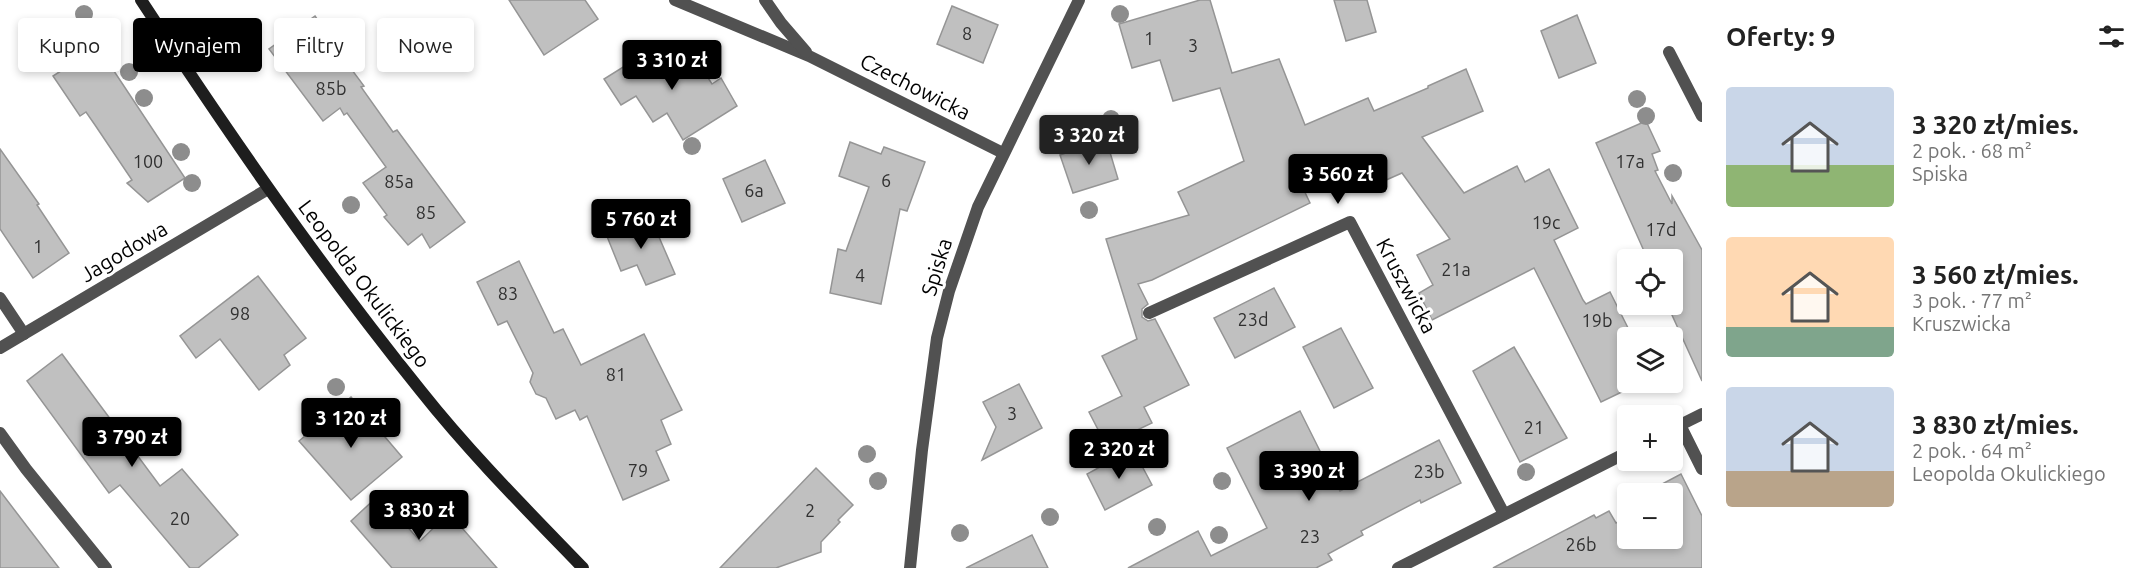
<!DOCTYPE html>
<html lang="pl">
<meta charset="utf-8">
<style>
:root{--surface:#fff;--page:#f6f6f6;--text:#222;--muted:#767676;--accent:#000}
body{margin:0;font-family:Ubuntu,sans-serif;background:var(--page);color:var(--text);height:100vh;display:flex;flex-direction:column;font-size:22px;white-space:nowrap}
*{box-sizing:border-box;margin:0}
p{font-size:20px;color:var(--muted)}
.icon{flex:none;width:33px;height:33px;fill:none;stroke:currentColor;stroke-width:2;stroke-linecap:round;stroke-linejoin:round}
.map{position:relative;flex:1;overflow:hidden}
.side{display:flex;flex-direction:column;background:var(--surface);width:450px}
.side>*{flex:none}
.guide{position:absolute;left:18px;top:18px;width:570px;height:54px;display:flex;gap:12px}
.fabs{position:absolute;left:1617px;top:249px;display:grid;gap:12px}
.fabs a{display:grid;place-items:center;width:66px;height:66px;border-radius:6px;background:var(--surface);box-shadow:0 3px 9px #0003;font-size:30px}
.price{position:absolute;translate:-50% -51px;padding:0 14px;border-radius:6px;background:var(--accent);color:#fff;font-size:20px;line-height:39px;filter:drop-shadow(0 2px 3px #0008)}
.price::after{content:'';position:absolute;left:50%;top:36px;width:18px;height:14px;margin-left:-9px;background:inherit;clip-path:polygon(0 0,100% 0,50% 100%)}
.price.on{background:#222;color:#fff}
ul{padding:0;list-style:none}
li{display:flex;align-items:center;gap:18px;height:150px;padding:0 24px}
li span{display:grid;place-items:center;flex:none;width:168px;height:120px;border-radius:6px;color:#555}
li>.icon{margin-inline-start:auto}
span .icon{width:72px;height:72px;fill:#fffc;stroke-width:1}
li b{font-size:26px}
h2{display:flex;justify-content:space-between;align-items:center;height:72px;padding:0 24px;font-size:26px}
.pill{padding:0 21px;border-radius:6px;background:var(--surface);box-shadow:0 3px 9px #0003;font-size:21px;line-height:54px}
.pill.on{background:var(--accent);color:#fff}
main{display:flex;flex:1;min-height:0}
.map>svg:first-child{display:block}
.building{fill:#c0c0c0;stroke:#959595;stroke-width:1.5}
.lines{fill:none;stroke-linecap:round;stroke-linejoin:round}
.street{stroke:#515151;stroke-width:12}
.secondary{stroke:#1e1e1e;stroke-width:12}
.tree{fill:#8d8d8d}
.labels{text-anchor:middle;stroke-width:6;stroke-linejoin:round;paint-order:stroke}
.number-label{font-size:18px;fill:#303030}
.street-label{font-size:21px;fill:#000;stroke:#fff}
</style>
<main>
<div class="map">
<svg width="1702" height="568" viewBox="0 0 1702 568">
<rect width="100%" height="100%" fill="#fff"/>
<g class="building">
<path d="M 509,0 L 585,0 L 598,19 L 544,55 Z"/>
<path d="M 1200,0 L 1210,0 L 1232,73 L 1279,59 L 1305,125 L 1368,98 L 1374,111 L 1428,88 L 1428,86 L 1466,69 L 1483,111 L 1422,137 L 1464,193 L 1517,166 L 1525,182 L 1549,169 L 1578,228 L 1554,240 L 1583,300 L 1586,304 L 1610,292 L 1628,328 L 1628,389 L 1601,402 L 1534,268 L 1432,320 L 1419,293 L 1433,285 L 1417,255 L 1450,239 L 1402,173 L 1368,188 L 1356,160 L 1301,184 L 1310,203 L 1152,280 L 1138,284 L 1148,304 L 1142,309 L 1142,317 L 1148,321 L 1155,319 L 1189,385 L 1144,407 L 1152,423 L 1106,445 L 1089,412 L 1122,396 L 1102,356 L 1137,339 L 1106,239 L 1189,215 L 1178,192 L 1244,161 L 1220,88 L 1173,101 L 1160,60 L 1132,68 L 1119,24 Z"/>
<path d="M 1334,0 L 1367,0 L 1376,32 L 1346,41 Z"/>
<path d="M 952,6 L 998,25 L 983,63 L 937,44 Z"/>
<path d="M 1577,15 L 1596,63 L 1559,78 L 1541,31 Z"/>
<path d="M 315,16 L 326,32 L 333,27 L 351,52 L 343,58 L 364,86 L 361,87 L 393,132 L 397,130 L 465,222 L 430,248 L 422,234 L 408,245 L 384,217 L 387,215 L 363,183 L 386,167 L 347,113 L 344,115 L 340,108 L 323,121 L 269,49 Z"/>
<path d="M 660,44 L 666,53 L 672,50 L 683,66 L 691,61 L 697,70 L 701,67 L 712,84 L 721,78 L 737,106 L 683,140 L 667,113 L 653,122 L 636,96 L 621,105 L 604,79 Z"/>
<path d="M 98,47 L 185,178 L 148,202 L 127,183 L 132,180 L 95,125 L 86,112 L 80,116 L 53,76 Z"/>
<path d="M 1646,121 L 1660,151 L 1652,154 L 1658,170 L 1655,171 L 1672,204 L 1672,196 L 1702,250 L 1702,381 L 1672,315 L 1672,260 L 1648,260 L 1596,143 Z"/>
<path d="M 1106,139 L 1118,179 L 1073,193 L 1060,155 Z"/>
<path d="M 850,142 L 881,154 L 884,147 L 925,162 L 907,211 L 900,209 L 881,304 L 830,293 L 838,249 L 846,251 L 869,187 L 839,176 Z"/>
<path d="M 0,149 L 39,204 L 37,205 L 69,253 L 33,278 L 0,229 Z"/>
<path d="M 765,160 L 785,203 L 742,222 L 723,179 Z"/>
<path d="M 649,214 L 675,274 L 646,285 L 637,265 L 621,271 L 606,234 Z"/>
<path d="M 519,261 L 554,333 L 563,329 L 581,365 L 644,334 L 682,410 L 661,420 L 671,444 L 656,451 L 669,480 L 623,500 L 587,416 L 580,420 L 575,410 L 556,419 L 546,398 L 536,394 L 530,382 L 533,373 L 507,321 L 498,325 L 477,282 Z"/>
<path d="M 258,276 L 306,338 L 284,355 L 290,365 L 259,390 L 220,339 L 196,358 L 180,336 Z"/>
<path d="M 1274,288 L 1295,327 L 1235,358 L 1214,318 Z"/>
<path d="M 1341,328 L 1373,388 L 1334,408 L 1303,347 Z"/>
<path d="M 1514,347 L 1567,438 L 1520,462 L 1473,371 Z"/>
<path d="M 62,354 L 160,486 L 182,469 L 238,535 L 198,568 L 190,568 L 120,485 L 109,493 L 27,381 Z"/>
<path d="M 1019,384 L 1042,428 L 982,460 L 996,427 L 983,402 Z"/>
<path d="M 351,397 L 402,457 L 351,500 L 299,441 Z"/>
<path d="M 1300,411 L 1340,491 L 1439,440 L 1461,483 L 1421,503 L 1420,500 L 1361,531 L 1363,535 L 1328,554 L 1332,560 L 1316,568 L 1128,568 L 1198,531 L 1211,556 L 1267,528 L 1227,448 Z"/>
<path d="M 1133,449 L 1152,485 L 1105,510 L 1087,474 Z"/>
<path d="M 816,468 L 853,505 L 838,520 L 840,522 L 821,542 L 821,552 L 776,568 L 720,568 Z"/>
<path d="M 1681,474 L 1702,516 L 1702,568 L 1493,568 L 1594,515 L 1596,518 L 1609,511 L 1616,523 L 1628,517 L 1628,538 L 1672,538 L 1672,494 L 1647,494 L 1647,492 Z"/>
<path d="M 0,491 L 29,529 L 59,568 L 0,568 Z"/>
<path d="M 379,495 L 420,541 L 449,513 L 497,568 L 392,568 L 351,521 Z"/>
<path d="M 1032,535 L 1048,568 L 966,568 Z"/>
</g>
<g class="lines">
<g class="street">
<path d="M 675,0 L 809,56 L 1003,153"/>
<path d="M 765,0 L 781,23 L 806,52"/>
<path d="M 1669,52 L 1702,116"/>
<path d="M 0,298 L 24,334"/>
<path d="M 1149,313 L 1350,222 L 1504,514"/>
<path d="M 0,348 L 268,189"/>
<path d="M 1680,425 L 1702,469"/>
<path d="M 1672,429 L 1702,414"/>
<path d="M 0,433 L 26,469 L 106,568"/>
<path d="M 910,568 L 922,450 L 937,338 L 949,291 L 978,207 L 1079,0"/>
<path d="M 1398,568 L 1628,452"/>
</g>
<path class="secondary" d="M 141,0 C 229,134 320,266 421,391 C 471,454 528,511 583,568"/>
</g>
<g class="tree">
<circle cx="84" cy="14" r="9"/>
<circle cx="1120" cy="14" r="9"/>
<circle cx="129" cy="72" r="9"/>
<circle cx="144" cy="98" r="9"/>
<circle cx="1637" cy="99" r="9"/>
<circle cx="1646" cy="116" r="9"/>
<circle cx="1111" cy="119" r="9"/>
<circle cx="1081" cy="125" r="9"/>
<circle cx="692" cy="146" r="9"/>
<circle cx="181" cy="152" r="9"/>
<circle cx="1673" cy="173" r="9"/>
<circle cx="192" cy="183" r="9"/>
<circle cx="351" cy="205" r="9"/>
<circle cx="1089" cy="210" r="9"/>
<circle cx="336" cy="387" r="9"/>
<circle cx="867" cy="454" r="9"/>
<circle cx="1526" cy="472" r="9"/>
<circle cx="878" cy="481" r="9"/>
<circle cx="1222" cy="481" r="9"/>
<circle cx="1050" cy="517" r="9"/>
<circle cx="1157" cy="527" r="9"/>
<circle cx="960" cy="533" r="9"/>
<circle cx="1219" cy="535" r="9"/>
</g>
<g class="labels">
<g class="number-label">
<text x="967" y="40">8</text>
<text x="1149" y="45">1</text>
<text x="1193" y="52">3</text>
<text x="331" y="95">85b</text>
<text x="148" y="168">100</text>
<text x="1630" y="168">17a</text>
<text x="886" y="187">6</text>
<text x="399" y="188">85a</text>
<text x="754" y="197">6a</text>
<text x="426" y="219">85</text>
<text x="1546" y="229">19c</text>
<text x="1661" y="236">17d</text>
<text x="38" y="253">1</text>
<text x="1456" y="276">21a</text>
<text x="860" y="282">4</text>
<text x="508" y="300">83</text>
<text x="240" y="320">98</text>
<text x="1253" y="326">23d</text>
<text x="1597" y="327">19b</text>
<text x="616" y="381">81</text>
<text x="1012" y="420">3</text>
<text x="1534" y="434">21</text>
<text x="638" y="477">79</text>
<text x="1429" y="478">23b</text>
<text x="810" y="517">2</text>
<text x="180" y="525">20</text>
<text x="1310" y="543">23</text>
<text x="1581" y="551">26b</text>
</g>
<g class="street-label">
<text transform="translate(915 87) rotate(27)" y="7">Czechowicka</text>
<text transform="translate(124 252) rotate(-31)" y="7">Jagodowa</text>
<text transform="translate(937 267) rotate(-73)" y="7">Spiska</text>
<text transform="translate(364 284) rotate(53)" y="7">Leopolda Okulickiego</text>
<text transform="translate(1406 286) rotate(62)" y="7">Kruszwicka</text>
</g>
</g>
</svg>
<div class="fabs">
<a><svg class="icon" aria-label="locate" viewBox="0 0 24 24"><circle cx="12" cy="12" r="6"/><path d="M12 2v4M12 18v4M2 12h4M18 12h4"/></svg></a>
<a><svg class="icon" aria-label="layers" viewBox="0 0 24 24"><path d="M12 4l9 5-9 5-9-5zM3 14l9 5 9-5"/></svg></a>
<a>+</a>
<a>−</a>
</div>
<b class="price" style="left:672px;top:91px">3 310 zł</b>
<b class="price on" style="left:1089px;top:166px">3 320 zł</b>
<b class="price" style="left:1338px;top:205px">3 560 zł</b>
<b class="price" style="left:641px;top:250px">5 760 zł</b>
<b class="price" style="left:351px;top:449px">3 120 zł</b>
<b class="price" style="left:132px;top:468px">3 790 zł</b>
<b class="price" style="left:1119px;top:480px">2 320 zł</b>
<b class="price" style="left:1309px;top:502px">3 390 zł</b>
<b class="price" style="left:419px;top:541px">3 830 zł</b>
<div class="guide">
<a class="pill">Kupno</a>
<a class="pill on">Wynajem</a>
<a class="pill">Filtry</a>
<a class="pill">Nowe</a>
</div>
</div>
<section class="side">
<h2>Oferty: 9<svg class="icon" aria-label="filters" viewBox="0 0 24 24"><path d="M4 7h16M4 17h16"/><circle cx="9" cy="7" r="2"/><circle cx="15" cy="17" r="2"/></svg></h2>
<ul>
<li><span style="background:linear-gradient(#c9d6e8 65%,#8fb573 0)"><svg class="icon" aria-label="home" viewBox="0 0 24 24"><path d="M3 11l9-7 9 7M6 9v11h12V9"/></svg></span><div><b>3 320 zł/mies.</b><p>2 pok. · 68 m²</p><p>Spiska</p></div></li>
<li><span style="background:linear-gradient(#ffd9b3 75%,#7fa58c 0)"><svg class="icon" aria-label="home" viewBox="0 0 24 24"><path d="M3 11l9-7 9 7M6 9v11h12V9"/></svg></span><div><b>3 560 zł/mies.</b><p>3 pok. · 77 m²</p><p>Kruszwicka</p></div></li>
<li><span style="background:linear-gradient(#c9d6e8 70%,#b9a48a 0)"><svg class="icon" aria-label="home" viewBox="0 0 24 24"><path d="M3 11l9-7 9 7M6 9v11h12V9"/></svg></span><div><b>3 830 zł/mies.</b><p>2 pok. · 64 m²</p><p>Leopolda Okulickiego</p></div></li>
</ul>
</section>
</main>
